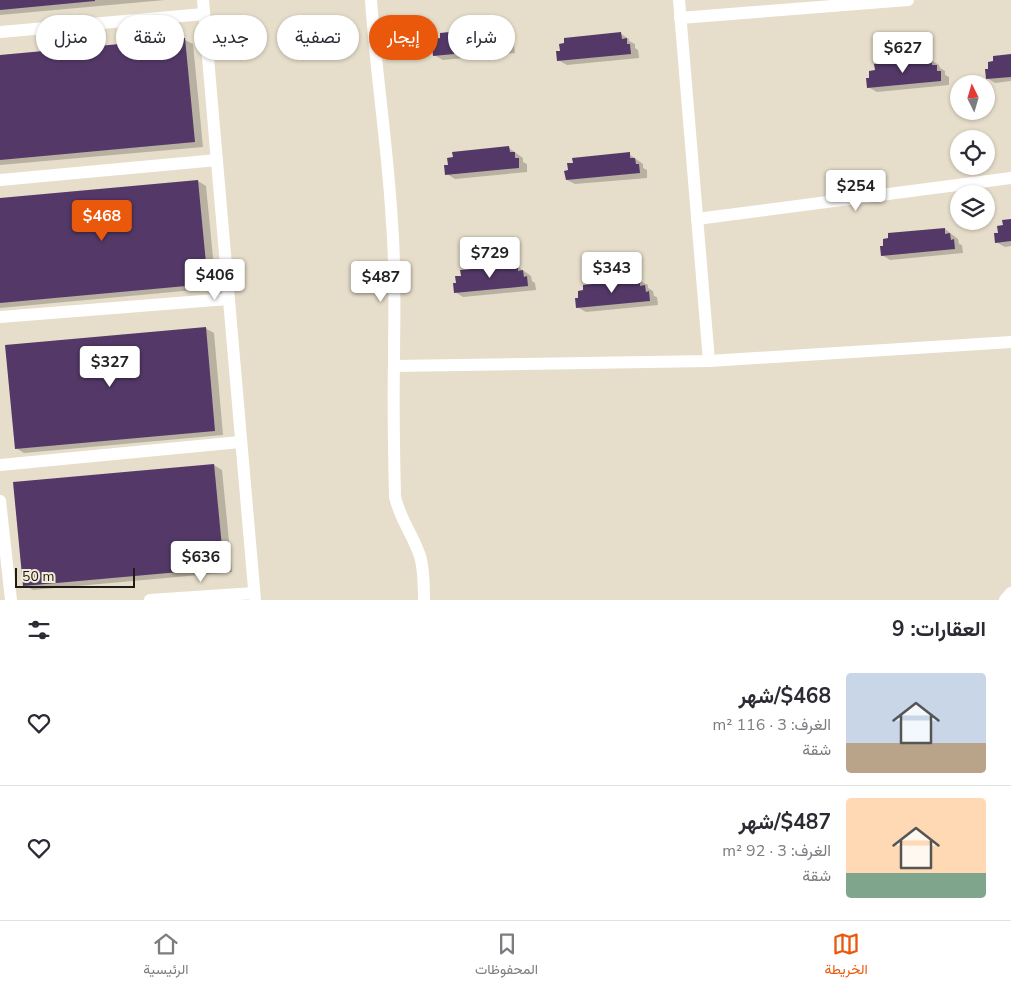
<!DOCTYPE html>
<html lang="ar">
<meta charset="utf-8">
<style>
:root{--surface:#fff;--page:#f2f2f3;--text:#2b2b33;--muted:#7c7c81;--line:#e1e1e2;--accent:#ea580c}
body{margin:0;font-family:"Nunito Sans",Vazirmatn,sans-serif;background:var(--page);color:var(--text);direction:rtl;height:100vh;display:flex;flex-direction:column;font-size:19px;white-space:nowrap}
*{box-sizing:border-box;margin:0}
p{font-size:16px;color:var(--muted)}
.icon{flex:none;width:28px;height:28px;fill:none;stroke:currentColor;stroke-width:2;stroke-linecap:round;stroke-linejoin:round}
.map{position:relative;height:600px;overflow:hidden;direction:ltr}
.side{display:flex;flex-direction:column;background:var(--surface);flex:1}
.side>*{flex:none}
.hud{position:absolute;left:15px;top:15px;width:500px;height:45px;direction:rtl;display:flex;gap:10px}
.needle{width:32px;rotate:355deg}
.tools{position:absolute;left:950px;top:75px;display:grid;gap:10px}
.tools a{display:grid;place-items:center;width:45px;height:45px;border-radius:50%;background:var(--surface);box-shadow:0 1px 4px #0004;font-size:25px}
.scale{position:absolute;left:15px;bottom:12px;width:120px;box-sizing:border-box;padding-left:5px;border:2px solid #1e1c15;border-top:0;font-size:14px;line-height:18px;white-space:nowrap;color:#1e1c15;-webkit-text-stroke:4px #f3ebd7;paint-order:stroke}
.price{position:absolute;translate:-50% -42px;padding:0 11px;border-radius:5px;background:#fff;color:#222;font-size:16px;line-height:32px;filter:drop-shadow(0 1px 2px #0008)}
.price::after{content:'';position:absolute;left:50%;top:30px;width:15px;height:11px;margin-left:-8px;background:inherit;clip-path:polygon(0 0,100% 0,50% 100%)}
.price.selected{background:var(--accent);color:#fff}
ul{padding:0;list-style:none}
li{display:flex;align-items:center;gap:15px;height:125px;padding:0 25px}
li+li{border-top:1px solid var(--line)}
li span{display:grid;place-items:center;flex:none;width:140px;height:100px;border-radius:5px;color:#555}
li>.icon{margin-inline-start:auto}
span .icon{width:60px;height:60px;fill:#fffc;stroke-width:1}
li b{font-size:21px}
h2{display:flex;justify-content:space-between;align-items:center;height:60px;padding:0 25px;font-size:21px}
.pill{padding:0 18px;border-radius:22px;background:var(--surface);box-shadow:0 1px 4px #0004;font-size:18px;line-height:45px}
.pill.selected{background:var(--accent);color:#fff}
.tab-bar{display:flex;justify-content:space-around;align-items:center;height:70px;border-top:1px solid var(--line);background:var(--surface);font-size:14px;color:var(--muted)}
.tab-bar a{display:grid;justify-items:center;gap:2px}
.tab-bar .selected{color:var(--accent)}
.map>svg:first-child{display:block}
.shadow{fill:#0003}
.building{fill:#543968}
.lines{fill:none;stroke-linecap:round;stroke-linejoin:round}
.street{stroke:#fff;stroke-width:12}
</style>
<div class="map">
<svg width="1011" height="600" viewBox="0 0 1011 600">
<rect width="100%" height="100%" fill="#e6deca"/>
<g class="shadow">
<path d="M 0,0 L 165,0 L 0,15 Z"/>
<path d="M 497,29 L 511,39 L 511,43 L 514,45 L 515,53 L 443,60 L 434,55 L 437,47 Z"/>
<path d="M 621,34 L 629,39 L 629,41 L 635,44 L 635,48 L 638,50 L 639,58 L 567,65 L 558,60 L 561,52 Z"/>
<path d="M 185,40 L 193,44 L 203,147 L 0,165 L 0,56 Z"/>
<path d="M 1011,55 L 1011,81 L 995,83 L 987,78 Z"/>
<path d="M 931,60 L 939,65 L 940,68 L 945,71 L 945,75 L 949,77 L 949,85 L 877,92 L 868,87 Z"/>
<path d="M 509,148 L 523,158 L 523,162 L 527,164 L 527,172 L 455,179 L 447,174 Z"/>
<path d="M 629,154 L 643,164 L 643,168 L 647,170 L 647,178 L 575,184 L 567,180 Z"/>
<path d="M 198,181 L 206,186 L 216,288 L 0,308 L 0,199 Z"/>
<path d="M 1011,220 L 1011,246 L 1005,247 L 996,242 L 999,234 Z"/>
<path d="M 945,229 L 958,239 L 959,244 L 962,245 L 963,253 L 890,260 L 882,255 Z"/>
<path d="M 517,266 L 531,276 L 532,281 L 535,283 L 536,290 L 463,297 L 455,292 Z"/>
<path d="M 640,281 L 648,285 L 648,288 L 653,291 L 654,296 L 657,297 L 658,305 L 586,312 L 577,307 Z"/>
<path d="M 205,328 L 214,333 L 223,435 L 24,453 L 16,448 Z"/>
<path d="M 214,465 L 222,470 L 232,572 L 33,590 L 24,585 Z"/>
</g>
<g class="building">
<path d="M 0,0 L 95,0 L 95,1 L 0,10 Z"/>
<path d="M 497,27 L 498,33 L 503,33 L 503,39 L 506,39 L 507,49 L 433,56 L 432,46 L 435,45 L 435,39 L 440,38 L 440,33 Z"/>
<path d="M 621,32 L 622,39 L 627,38 L 627,44 L 630,44 L 631,54 L 557,61 L 556,51 L 560,51 L 559,44 L 564,43 L 564,38 Z"/>
<path d="M 185,38 L 195,142 L 0,160 L 0,55 Z"/>
<path d="M 1011,54 L 1011,77 L 986,79 L 985,69 L 988,69 L 988,62 L 993,61 L 993,56 Z"/>
<path d="M 931,59 L 932,65 L 937,65 L 937,71 L 941,71 L 941,81 L 867,88 L 866,78 L 869,78 L 869,71 L 875,70 L 874,64 Z"/>
<path d="M 509,146 L 510,152 L 515,152 L 515,158 L 519,158 L 519,168 L 445,175 L 444,165 L 448,165 L 447,158 L 453,157 L 452,152 Z"/>
<path d="M 630,152 L 630,158 L 635,158 L 636,164 L 639,164 L 640,173 L 566,180 L 564,171 L 568,170 L 567,163 L 573,163 L 572,158 Z"/>
<path d="M 198,180 L 208,284 L 0,303 L 0,198 Z"/>
<path d="M 1011,219 L 1011,241 L 995,243 L 994,233 L 998,233 L 997,226 L 1003,225 L 1002,220 Z"/>
<path d="M 945,228 L 945,234 L 950,233 L 951,240 L 954,239 L 955,249 L 881,256 L 880,246 L 883,246 L 883,239 L 888,238 L 888,233 Z"/>
<path d="M 518,265 L 518,271 L 523,270 L 524,277 L 527,276 L 528,286 L 454,293 L 453,283 L 456,283 L 455,276 L 461,276 L 460,270 Z"/>
<path d="M 640,279 L 640,286 L 645,285 L 646,292 L 649,291 L 650,301 L 576,308 L 575,298 L 578,298 L 578,291 L 583,290 L 583,285 Z"/>
<path d="M 206,327 L 215,431 L 15,449 L 5,345 Z"/>
<path d="M 214,464 L 224,568 L 23,586 L 13,482 Z"/>
</g>
<g class="lines">
<g class="street">
<path d="M 203,0 L 255,600"/>
<path d="M 371,0 C 376,75 388,149 392,223 C 396,271 394,317 394,364 C 393,409 394,453 395,497 C 400,519 413,535 420,556 C 424,570 424,586 424,600"/>
<path d="M 679,0 L 709,361"/>
<path d="M 680,18 L 908,0"/>
<path d="M 0,32 L 204,14"/>
<path d="M 0,180 L 217,160"/>
<path d="M 697,219 L 1011,178"/>
<path d="M 0,317 L 228,299"/>
<path d="M 394,366 L 709,361 L 1011,342"/>
<path d="M 0,465 L 240,442"/>
<path d="M 0,501 L 11,600"/>
<path d="M 150,600 L 254,593"/>
<path d="M 1005,600 L 1011,593"/>
</g>
</g>
</svg>
<div class="tools">
<a><svg class="needle" viewBox="-14 -14 28 28"><path d="M0-13l5 13h-10z" fill="#e53935"/><path d="M0 13l5-13h-10z" fill="#7c7c81"/></svg></a>
<a><svg class="icon" aria-label="locate" viewBox="0 0 24 24"><circle cx="12" cy="12" r="6"/><path d="M12 2v4M12 18v4M2 12h4M18 12h4"/></svg></a>
<a><svg class="icon" aria-label="layers" viewBox="0 0 24 24"><path d="M12 4l9 5-9 5-9-5zM3 14l9 5 9-5"/></svg></a>
</div>
<div class="scale">50 m</div>
<b class="price" style="left:903px;top:74px">$627</b>
<b class="price" style="left:856px;top:212px">$254</b>
<b class="price selected" style="left:102px;top:242px">$468</b>
<b class="price" style="left:490px;top:279px">$729</b>
<b class="price" style="left:612px;top:294px">$343</b>
<b class="price" style="left:215px;top:301px">$406</b>
<b class="price" style="left:381px;top:303px">$487</b>
<b class="price" style="left:110px;top:388px">$327</b>
<b class="price" style="left:201px;top:583px">$636</b>
<div class="hud">
<a class="pill">شراء</a>
<a class="pill selected">إيجار</a>
<a class="pill">تصفية</a>
<a class="pill">جديد</a>
<a class="pill">شقة</a>
<a class="pill">منزل</a>
</div>
</div>
<section class="side">
<h2>العقارات: 9<svg class="icon" aria-label="filters" viewBox="0 0 24 24"><path d="M4 7h16M4 17h16"/><circle cx="9" cy="7" r="2"/><circle cx="15" cy="17" r="2"/></svg></h2>
<ul>
<li><span style="background:linear-gradient(#c9d6e8 70%,#b9a48a 0)"><svg class="icon" aria-label="home" viewBox="0 0 24 24"><path d="M3 11l9-7 9 7M6 9v11h12V9"/></svg></span><div><b>$468/شهر</b><p>الغرف: 3 · 116 m²</p><p>شقة</p></div><svg class="icon" aria-label="heart" viewBox="0 0 24 24"><path d="M12 20l-8-8c-3-5 5-10 8-4 3-6 11-1 8 4z"/></svg></li>
<li><span style="background:linear-gradient(#ffd9b3 75%,#7fa58c 0)"><svg class="icon" aria-label="home" viewBox="0 0 24 24"><path d="M3 11l9-7 9 7M6 9v11h12V9"/></svg></span><div><b>$487/شهر</b><p>الغرف: 3 · 92 m²</p><p>شقة</p></div><svg class="icon" aria-label="heart" viewBox="0 0 24 24"><path d="M12 20l-8-8c-3-5 5-10 8-4 3-6 11-1 8 4z"/></svg></li>
</ul>
</section>
<nav class="tab-bar">
<a class="selected"><svg class="icon" aria-label="map" viewBox="0 0 24 24"><path d="M3 6l6-2 6 2 6-2v14l-6 2-6-2-6 2zM9 4v14M15 6v14"/></svg>الخريطة</a>
<a><svg class="icon" aria-label="saved" viewBox="0 0 24 24"><path d="M7 4h10v16l-5-4-5 4z"/></svg>المحفوظات</a>
<a><svg class="icon" aria-label="home" viewBox="0 0 24 24"><path d="M3 11l9-7 9 7M6 9v11h12V9"/></svg>الرئيسية</a>
</nav>
